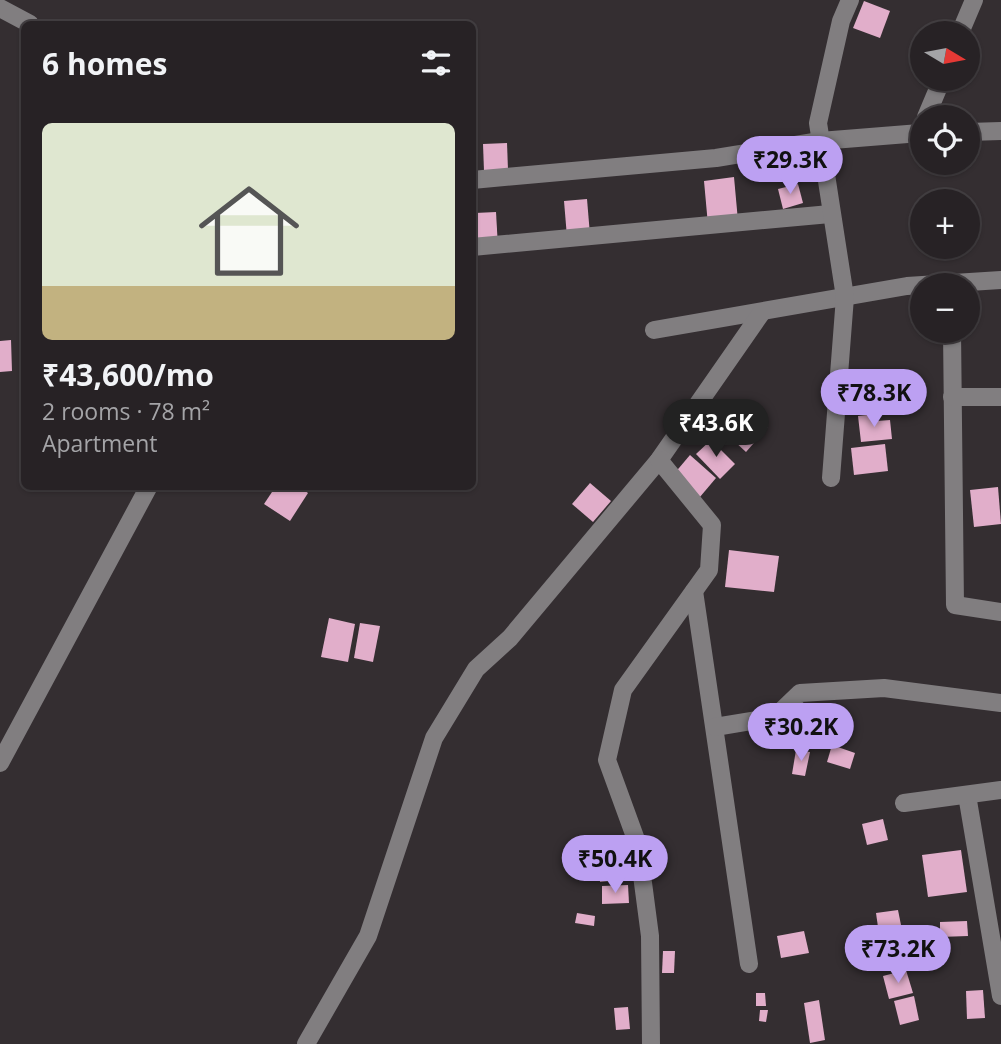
<!DOCTYPE html>
<meta charset="utf-8">
<style>
:root{--surface:#272225;--page:#2f2a2d;--text:#f1f3f6;--muted:#a4a4a7;--line:#433f42;--accent:#bca0f2}
body{margin:0;font-family:"Open Sans",sans-serif;background:var(--page);color:var(--text);height:100vh;display:flex;flex-direction:column;font-size:26px;white-space:nowrap}
*{box-sizing:border-box;margin:0}
p{font-size:23px;color:var(--muted)}
.icon{flex:none;width:38px;height:38px;fill:none;stroke:currentColor;stroke-width:2;stroke-linecap:round;stroke-linejoin:round}
.map{position:relative;flex:1;overflow:hidden}
.drawer{position:absolute;left:21px;top:21px;width:455px;height:469px;display:flex;flex-direction:column;background:var(--surface);border-radius:10px;box-shadow:0 2px 5px #0004,0 0 0 2px var(--line)}
.drawer>*{flex:none}
.needle{width:46px;rotate:100deg}
.tools{position:absolute;left:910px;top:21px;display:grid;gap:14px}
.tools a{display:grid;place-items:center;width:70px;height:70px;border-radius:50%;background:var(--surface);box-shadow:0 2px 5px #0004,0 0 0 2px var(--line);font-size:35px}
.price{position:absolute;translate:-50% -60px;padding:0 16px;border-radius:24px;background:var(--accent);color:#111;font-size:23px;line-height:46px;filter:drop-shadow(0 2px 4px #0008)}
.price::after{content:'';position:absolute;left:50%;top:42px;width:21px;height:16px;margin-left:-10px;background:inherit;clip-path:polygon(0 0,100% 0,50% 100%)}
.price.current{background:#222;color:#fff}
ul{padding:0;list-style:none}
li{display:grid;align-content:center;gap:14px;height:371px;padding:0 21px}
li span{display:grid;place-items:center;height:217px;border-radius:10px;color:#555}
li>.icon{margin-inline-start:auto}
span .icon{width:126px;height:126px;fill:#fffc;stroke-width:1}
li b{font-size:30px}
h2{display:flex;justify-content:space-between;align-items:center;height:84px;padding:0 21px;font-size:30px}
.map>svg:first-child{display:block}
.building{fill:#e1aeca}
.lines{fill:none;stroke-linecap:round;stroke-linejoin:round}
.minor{stroke:#817e80;stroke-width:18}
</style>
<div class="map">
<svg width="1001" height="1044" viewBox="0 0 1001 1044">
<rect width="100%" height="100%" fill="#342e31"/>
<g class="building">
<path d="M 864,1 L 890,11 L 880,38 L 853,28 Z"/>
<path d="M 507,143 L 508,170 L 484,171 L 483,144 Z"/>
<path d="M 734,177 L 738,221 L 708,225 L 704,181 Z"/>
<path d="M 798,184 L 803,203 L 783,209 L 778,189 Z"/>
<path d="M 587,199 L 590,235 L 567,237 L 564,201 Z"/>
<path d="M 496,212 L 498,247 L 477,248 L 475,213 Z"/>
<path d="M 11,340 L 12,371 L 0,372 L 0,341 Z"/>
<path d="M 742,403 L 768,427 L 746,452 L 719,427 Z"/>
<path d="M 876,414 L 877,421 L 890,420 L 892,439 L 861,442 L 858,416 Z"/>
<path d="M 711,440 L 735,464 L 720,479 L 696,454 Z"/>
<path d="M 885,444 L 888,471 L 854,475 L 851,448 Z"/>
<path d="M 690,455 L 716,478 L 694,504 L 668,481 Z"/>
<path d="M 590,483 L 611,501 L 593,522 L 572,504 Z"/>
<path d="M 276,486 L 299,486 L 308,493 L 290,521 L 264,504 Z"/>
<path d="M 998,487 L 1001,524 L 974,527 L 970,490 Z"/>
<path d="M 729,550 L 779,556 L 774,592 L 725,587 Z"/>
<path d="M 329,618 L 355,624 L 348,662 L 321,657 Z"/>
<path d="M 360,623 L 380,626 L 373,662 L 354,658 Z"/>
<path d="M 802,717 L 820,720 L 817,741 L 794,737 L 795,729 L 805,730 L 805,727 L 801,727 Z"/>
<path d="M 832,745 L 855,753 L 850,769 L 827,762 Z"/>
<path d="M 796,750 L 810,752 L 805,776 L 792,774 Z"/>
<path d="M 883,819 L 888,840 L 867,845 L 862,824 Z"/>
<path d="M 961,850 L 967,892 L 928,897 L 922,855 Z"/>
<path d="M 627,868 L 628,879 L 600,882 L 599,871 Z"/>
<path d="M 628,885 L 629,903 L 602,904 L 602,886 Z"/>
<path d="M 898,910 L 902,930 L 879,934 L 876,913 Z"/>
<path d="M 577,913 L 595,916 L 594,926 L 575,923 Z"/>
<path d="M 967,921 L 968,936 L 940,937 L 940,922 Z"/>
<path d="M 804,931 L 809,953 L 781,958 L 777,936 Z"/>
<path d="M 663,951 L 675,951 L 674,973 L 662,973 Z"/>
<path d="M 906,970 L 913,993 L 889,999 L 883,976 Z"/>
<path d="M 983,990 L 985,1018 L 967,1019 L 966,991 Z"/>
<path d="M 756,993 L 765,993 L 766,1006 L 756,1006 Z"/>
<path d="M 914,996 L 919,1020 L 900,1025 L 894,1001 Z"/>
<path d="M 819,1000 L 825,1040 L 810,1043 L 804,1003 Z"/>
<path d="M 628,1007 L 630,1029 L 616,1030 L 614,1008 Z"/>
<path d="M 760,1010 L 768,1010 L 766,1022 L 759,1021 Z"/>
</g>
<g class="lines">
<g class="minor">
<path d="M 0,8 L 30,24"/>
<path d="M 960,33 L 974,0"/>
<path d="M 926,117 L 942,79"/>
<path d="M 968,132 L 1001,131"/>
<path d="M 472,180 L 716,158 L 820,141 L 920,133"/>
<path d="M 472,247 L 830,214"/>
<path d="M 654,330 L 907,286 L 1001,280"/>
<path d="M 952,331 L 955,605 L 1001,612"/>
<path d="M 952,397 L 1001,397"/>
<path d="M 831,478 L 845,297 L 818,123 L 841,21 L 850,0"/>
<path d="M 694,591 L 749,964"/>
<path d="M 715,727 L 775,717 L 800,693 L 884,688 L 1001,703"/>
<path d="M 0,763 L 149,486"/>
<path d="M 967,795 L 1001,996"/>
<path d="M 904,803 L 1001,790"/>
<path d="M 306,1044 L 368,936 L 434,738 L 476,669 L 510,638 L 659,460 L 762,312"/>
<path d="M 651,1044 L 650,936 L 638,845 L 607,760 L 623,690 L 709,570 L 712,525 L 659,460"/>
</g>
</g>
</svg>
<div class="tools">
<a><svg class="needle" viewBox="-14 -14 28 28"><path d="M0-13l5 13h-10z" fill="#e53935"/><path d="M0 13l5-13h-10z" fill="#a4a4a7"/></svg></a>
<a><svg class="icon" aria-label="locate" viewBox="0 0 24 24"><circle cx="12" cy="12" r="6"/><path d="M12 2v4M12 18v4M2 12h4M18 12h4"/></svg></a>
<a>+</a>
<a>−</a>
</div>
<b class="price" style="left:790px;top:196px">₹29.3K</b>
<b class="price" style="left:874px;top:429px">₹78.3K</b>
<b class="price current" style="left:716px;top:459px">₹43.6K</b>
<b class="price" style="left:801px;top:763px">₹30.2K</b>
<b class="price" style="left:615px;top:895px">₹50.4K</b>
<b class="price" style="left:898px;top:985px">₹73.2K</b>
<section class="drawer">
<h2>6 homes<svg class="icon" aria-label="filters" viewBox="0 0 24 24"><path d="M4 7h16M4 17h16"/><circle cx="9" cy="7" r="2"/><circle cx="15" cy="17" r="2"/></svg></h2>
<ul>
<li><span style="background:linear-gradient(#dfe7d0 75%,#c2b280 0)"><svg class="icon" aria-label="home" viewBox="0 0 24 24"><path d="M3 11l9-7 9 7M6 9v11h12V9"/></svg></span><div><b>₹43,600/mo</b><p>2 rooms · 78 m²</p><p>Apartment</p></div></li>
</ul>
</section>
</div>
